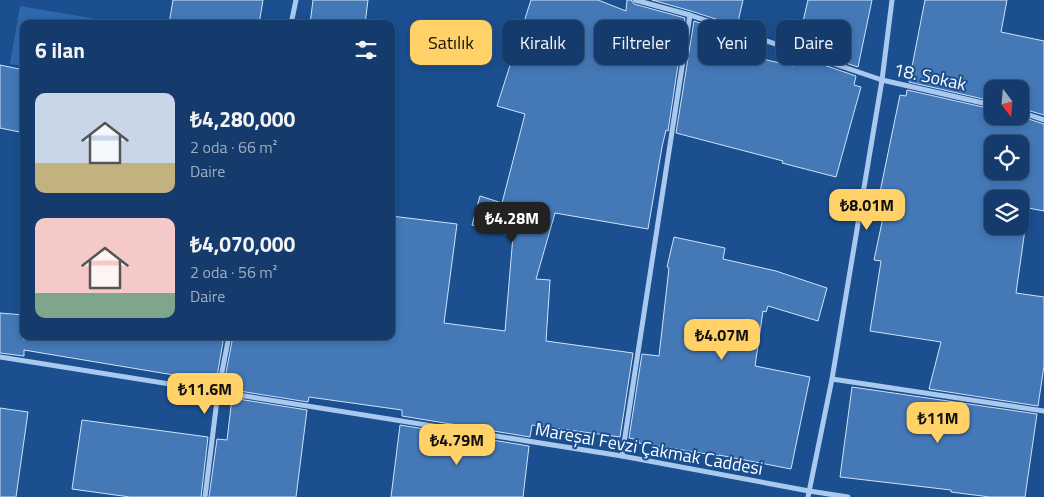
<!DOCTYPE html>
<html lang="tr">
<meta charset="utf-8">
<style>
:root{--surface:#143b6b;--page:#1d4271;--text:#f1f3f6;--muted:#9dadc1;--line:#33557e;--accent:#ffd166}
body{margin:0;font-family:"Titillium Web",sans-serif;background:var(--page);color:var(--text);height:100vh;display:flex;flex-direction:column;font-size:19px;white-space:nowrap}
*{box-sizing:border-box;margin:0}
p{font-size:16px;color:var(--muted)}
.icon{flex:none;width:28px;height:28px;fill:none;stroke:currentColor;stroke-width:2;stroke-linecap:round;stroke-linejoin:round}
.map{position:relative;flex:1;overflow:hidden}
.sheet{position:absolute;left:20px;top:20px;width:375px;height:320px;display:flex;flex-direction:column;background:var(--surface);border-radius:10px;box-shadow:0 2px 8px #0003,0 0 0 1px var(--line)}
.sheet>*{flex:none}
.guide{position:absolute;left:410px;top:20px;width:475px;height:45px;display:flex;gap:10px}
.needle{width:32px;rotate:164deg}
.buttons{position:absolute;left:984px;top:80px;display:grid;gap:10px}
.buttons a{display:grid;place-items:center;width:45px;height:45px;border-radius:10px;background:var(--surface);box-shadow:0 2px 8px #0003,0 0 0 1px var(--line);font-size:25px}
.price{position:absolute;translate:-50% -42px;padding:0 11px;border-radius:10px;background:var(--accent);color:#111;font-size:16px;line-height:32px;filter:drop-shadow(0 1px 2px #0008)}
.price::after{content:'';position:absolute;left:50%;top:30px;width:15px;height:11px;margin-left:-8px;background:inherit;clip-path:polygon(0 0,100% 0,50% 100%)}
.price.active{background:#222;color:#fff}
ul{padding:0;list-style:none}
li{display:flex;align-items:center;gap:15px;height:125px;padding:0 15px}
li span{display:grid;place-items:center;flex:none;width:140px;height:100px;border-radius:10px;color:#555}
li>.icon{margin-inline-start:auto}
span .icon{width:60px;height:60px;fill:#fffc;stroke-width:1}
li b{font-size:21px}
h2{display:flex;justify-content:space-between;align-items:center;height:60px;padding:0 15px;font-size:21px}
.tag{padding:0 18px;border-radius:10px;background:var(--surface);box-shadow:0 2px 8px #0003,0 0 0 1px var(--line);font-size:18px;line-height:45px}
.tag.active{background:var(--accent);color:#111}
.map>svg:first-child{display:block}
.green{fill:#2e69ad}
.building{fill:#4478b7;stroke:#cfe3fa;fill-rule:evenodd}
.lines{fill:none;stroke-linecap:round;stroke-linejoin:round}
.street{stroke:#a9c9ee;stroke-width:5}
.labels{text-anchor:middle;stroke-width:4;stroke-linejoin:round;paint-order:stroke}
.street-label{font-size:18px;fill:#fff;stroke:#1b4f8f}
</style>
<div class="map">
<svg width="1044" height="497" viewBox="0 0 1044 497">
<rect width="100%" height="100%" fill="#1b4f8f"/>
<path class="green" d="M 20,6 L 126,24 L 24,24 L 24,66 L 10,64 Z"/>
<g class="building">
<path d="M 173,0 L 263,0 L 259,24 L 169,24 Z"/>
<path d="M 313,0 L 368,0 L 365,24 L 310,24 Z"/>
<path d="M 531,0 L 598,0 L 626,11 L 627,0 L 631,0 L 634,4 L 685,18 L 668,131 L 666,130 L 662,147 L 648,229 L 555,213 L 536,279 L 550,280 L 546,341 L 633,353 L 620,437 L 532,425 L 530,437 L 402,416 L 402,410 L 309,397 L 308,402 L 233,390 L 234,385 L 224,383 L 233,336 L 391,336 L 391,216 L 457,224 L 444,323 L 505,331 L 513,236 L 472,225 L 480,196 L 502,203 L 525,114 L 497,106 Z"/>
<path d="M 652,0 L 743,0 L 737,26 L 691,11 Z"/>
<path d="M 808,0 L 872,0 L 858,67 L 797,47 Z"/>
<path d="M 925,0 L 1007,0 L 1001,32 L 1044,41 L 1044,115 L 1020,108 L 1020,89 L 992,89 L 992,101 L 909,82 Z"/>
<path d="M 694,21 L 735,35 L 733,45 L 747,48 L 745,55 L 793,66 L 795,55 L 856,76 L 854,85 L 861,87 L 836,177 L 782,163 L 783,161 L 676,133 Z"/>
<path d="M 0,65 L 24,70 L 24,133 L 0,128 Z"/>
<path d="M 907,90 L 992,109 L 992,116 L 1019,116 L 1044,124 L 1044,211 L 1028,208 L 1016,293 L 1044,297 L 1044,366 L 1038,406 L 929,389 L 941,342 L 870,331 L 881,261 L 874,260 L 888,194 L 880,192 L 900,95 L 906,96 ZM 992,144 L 1020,144 L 1020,171 L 992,171 ZM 992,199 L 1020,199 L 1020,226 L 992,226 Z"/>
<path d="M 674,237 L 725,248 L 723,259 L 776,271 L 827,288 L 818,321 L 768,306 L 766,312 L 763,311 L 755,366 L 810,377 L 791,469 L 719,455 L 719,456 L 639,443 L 639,440 L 629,438 L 642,354 L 659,356 L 669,268 L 667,267 Z"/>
<path d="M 0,313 L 24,315 L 24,340 L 24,336 L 224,336 L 216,382 L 24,350 L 24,356 L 0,353 Z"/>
<path d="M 852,387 L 1037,414 L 1025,497 L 990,497 L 951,492 L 951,490 L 840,477 Z"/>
<path d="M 232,398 L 307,410 L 296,497 L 209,497 L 217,439 L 227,440 Z"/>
<path d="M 0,408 L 28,412 L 16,497 L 0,497 Z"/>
<path d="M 82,420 L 208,437 L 201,497 L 130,497 L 72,489 Z"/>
<path d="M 400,425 L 529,446 L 523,497 L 391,497 Z"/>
</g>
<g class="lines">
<g class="street">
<path d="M 635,0 L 690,15 L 882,80 L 992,105"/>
<path d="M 291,24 L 296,0"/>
<path d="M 1020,112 L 1044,120"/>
<path d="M 0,357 L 622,456 L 809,491 L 848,497"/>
<path d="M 832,379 L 1044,411"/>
<path d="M 622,456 L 690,15"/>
<path d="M 205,497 L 218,392 L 229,336"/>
<path d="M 808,497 L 832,379 L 882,80 L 892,0"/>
</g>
</g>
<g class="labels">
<g class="street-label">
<text transform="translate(930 77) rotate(12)" y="6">18. Sokak</text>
<text transform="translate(649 449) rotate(10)" y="6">Mareşal Fevzi Çakmak Caddesi</text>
</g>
</g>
</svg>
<div class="buttons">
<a><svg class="needle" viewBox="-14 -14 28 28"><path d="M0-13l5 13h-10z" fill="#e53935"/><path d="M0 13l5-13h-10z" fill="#9dadc1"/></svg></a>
<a><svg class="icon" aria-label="locate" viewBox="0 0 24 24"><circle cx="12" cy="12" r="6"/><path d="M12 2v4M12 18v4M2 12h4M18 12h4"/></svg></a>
<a><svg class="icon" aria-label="layers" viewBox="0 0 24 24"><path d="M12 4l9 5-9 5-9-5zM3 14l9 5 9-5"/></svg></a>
</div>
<b class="price" style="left:867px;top:231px">₺8.01M</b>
<b class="price active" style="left:512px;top:244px">₺4.28M</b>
<b class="price" style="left:722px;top:361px">₺4.07M</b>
<b class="price" style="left:205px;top:415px">₺11.6M</b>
<b class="price" style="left:938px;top:444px">₺11M</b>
<b class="price" style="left:457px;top:466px">₺4.79M</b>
<div class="guide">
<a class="tag active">Satılık</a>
<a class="tag">Kiralık</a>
<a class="tag">Filtreler</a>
<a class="tag">Yeni</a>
<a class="tag">Daire</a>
</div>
<section class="sheet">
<h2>6 ilan<svg class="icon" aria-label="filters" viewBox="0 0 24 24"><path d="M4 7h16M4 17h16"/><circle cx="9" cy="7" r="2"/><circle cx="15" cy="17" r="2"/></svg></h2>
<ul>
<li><span style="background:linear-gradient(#c9d6e8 70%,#c2b280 0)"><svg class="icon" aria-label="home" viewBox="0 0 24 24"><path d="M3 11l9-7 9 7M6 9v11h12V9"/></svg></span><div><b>₺4,280,000</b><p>2 oda · 66 m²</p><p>Daire</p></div></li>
<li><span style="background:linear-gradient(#f6c9c9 75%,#7fa58c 0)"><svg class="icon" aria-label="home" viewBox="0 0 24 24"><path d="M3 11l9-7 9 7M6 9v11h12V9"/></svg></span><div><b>₺4,070,000</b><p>2 oda · 56 m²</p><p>Daire</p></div></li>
</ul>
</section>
</div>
